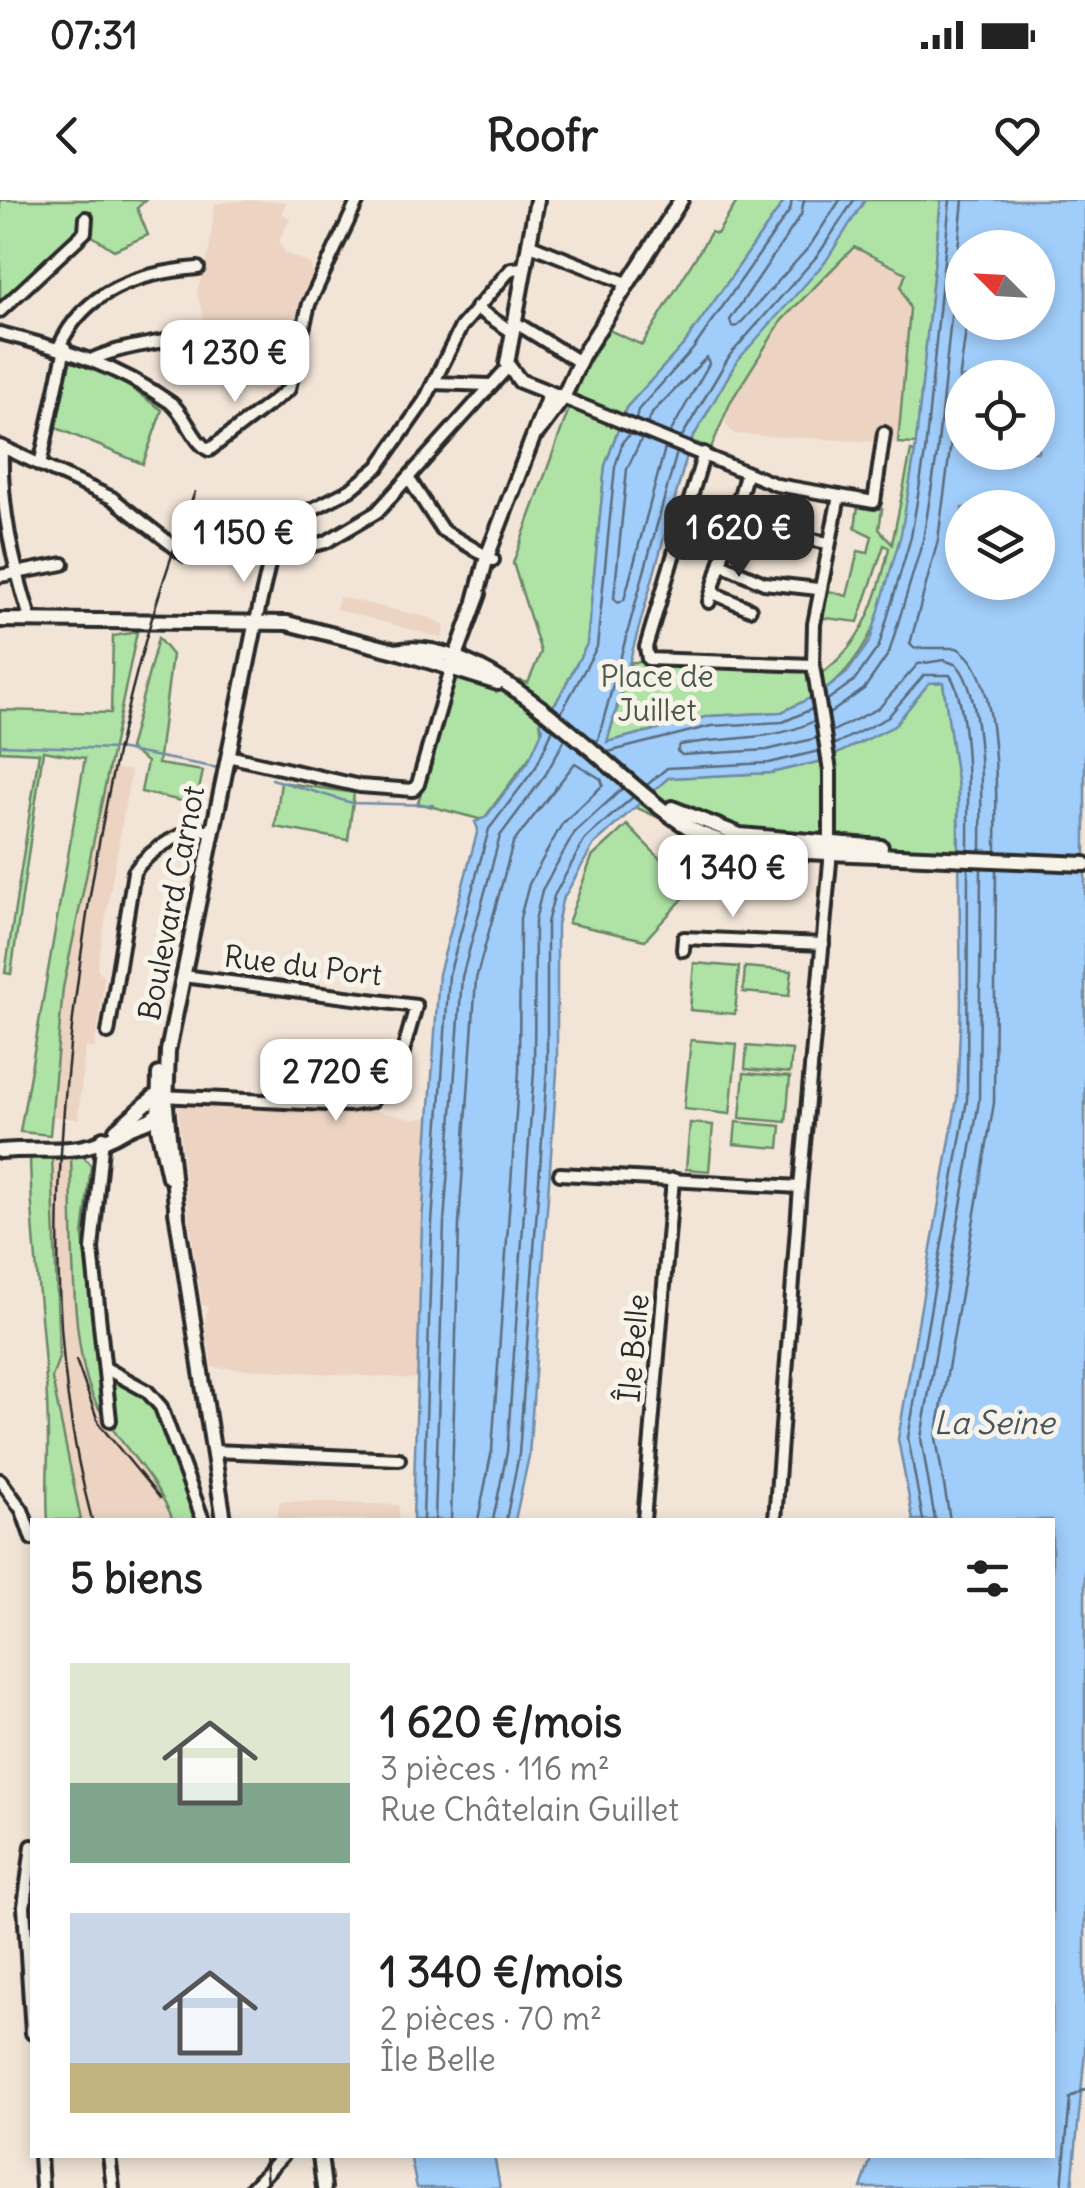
<!DOCTYPE html>
<html lang="fr">
<meta charset="utf-8">
<style>
:root{--surface:#fff;--page:#f2f2f2;--text:#222;--muted:#767676;--accent:#2b2b2b}
body{margin:0;font-family:Delius,sans-serif;background:var(--page);color:var(--text);height:100vh;display:flex;flex-direction:column;font-size:38px;white-space:nowrap}
*{box-sizing:border-box;margin:0}
p{font-size:32px;color:var(--muted)}
.icon{flex:none;width:55px;height:55px;fill:none;stroke:currentColor;stroke-width:2;stroke-linecap:round;stroke-linejoin:round}
.map{position:relative;flex:1;overflow:hidden}
.drawer{position:absolute;left:30px;top:1318px;width:1025px;height:640px;display:flex;flex-direction:column;background:var(--surface);border-radius:0px;box-shadow:0 5px 15px #0003}
.drawer>*{flex:none}
.needle{width:65px;rotate:294deg}
.buttons{position:absolute;left:945px;top:30px;display:grid;gap:20px}
.buttons a{display:grid;place-items:center;width:110px;height:110px;border-radius:50%;background:var(--surface);box-shadow:0 5px 15px #0003;font-size:50px}
.price{position:absolute;translate:-50% -85px;padding:0 22px;border-radius:20px;background:#fff;color:#222;font-size:32px;line-height:65px;filter:drop-shadow(0 2px 5px #0008)}
.price::after{content:'';position:absolute;left:50%;top:60px;width:30px;height:22px;margin-left:-15px;background:inherit;clip-path:polygon(0 0,100% 0,50% 100%)}
.price.on{background:var(--accent);color:#fff}
ul{padding:0;list-style:none}
li{display:flex;align-items:center;gap:30px;height:250px;padding:0 40px}
li span{display:grid;place-items:center;flex:none;width:280px;height:200px;border-radius:0px;color:#555}
li>.icon{margin-inline-start:auto}
span .icon{width:120px;height:120px;fill:#fffc;stroke-width:1}
li b{font-size:42px}
h2{display:flex;justify-content:space-between;align-items:center;height:120px;padding:0 40px;font-size:42px}
.status{display:flex;justify-content:space-between;align-items:center;height:70px;padding:0 50px;background:var(--surface);direction:ltr}
.status svg{height:28px;fill:currentColor}
header{display:flex;justify-content:space-between;align-items:center;height:130px;padding:0 40px;background:var(--surface);font-size:45px;font-weight:700}
.map>svg:first-child{display:block}
.built{fill:#ecd3c2}
.green{fill:#aee3a5;stroke:#6c8768;stroke-width:2.5}
.water{fill:#a0cdfa;stroke:#718ca7;stroke-width:2.5;fill-rule:evenodd}
.lines{fill:none;stroke-linecap:round;stroke-linejoin:round}
.shore{stroke:#5a6c7e;stroke-width:2.5}
.stream{stroke:#718ca7;stroke-width:2.5}
.minor-casing{stroke:#2b2b2b;stroke-width:18}
.major-casing{stroke:#2b2b2b;stroke-width:20}
.minor{stroke:#f7f3e8;stroke-width:10}
.major{stroke:#f7f3e8;stroke-width:12}
.rail{stroke:#2b2b2b;stroke-width:2.5}
.labels{text-anchor:middle;stroke-width:10;stroke-linejoin:round;paint-order:stroke}
.park-label{font-size:30px;fill:#4c594a;stroke:#f7f3e8}
.street-label{font-size:30px;fill:#2b2b2b;stroke:#f7f3e8}
.water-label{font-size:32px;font-style:italic;fill:#48545f;stroke:#f7f3e8}
</style>
<div class="status"><b>07:31</b><svg viewBox="0 0 49 12"><path d="M0 12V9h3v3zM5 12V6h3v6zM10 12V3h3v9zM15 12V0h3v12zM26 1h20v11H26zM47 4h2v5h-2z"/></svg></div>
<header><svg class="icon" aria-label="back" viewBox="0 0 24 24"><path d="M15 5l-7 7 7 7"/></svg>Roofr<svg class="icon" aria-label="heart" viewBox="0 0 24 24"><path d="M12 20l-8-8c-3-5 5-10 8-4 3-6 11-1 8 4z"/></svg></header>
<div class="map">
<svg width="1085" height="1988" viewBox="0 0 1085 1988">
<rect width="100%" height="100%" fill="#f2e4d7"/>
<filter id="ink" filterUnits="userSpaceOnUse"><feTurbulence type="fractalNoise" baseFrequency=".01" numOctaves="2"/><feDisplacementMap in="SourceGraphic" scale="20" xChannelSelector="R" yChannelSelector="G"/><feConvolveMatrix kernelMatrix="1 2 1 2 8 2 1 2 1" color-interpolation-filters="sRGB"/></filter>
<g filter="url(#ink)">
<g class="built">
<path d="M 245,0 L 286,2 L 281,14 L 290,18 L 279,41 L 285,53 L 310,64 L 316,81 L 308,88 L 295,130 L 287,181 L 276,194 L 221,189 L 197,92 L 209,52 L 215,4 Z"/>
<path d="M 854,47 L 906,73 L 901,87 L 910,109 L 898,243 L 734,234 L 725,223 L 731,201 L 748,172 L 782,120 Z"/>
<path d="M 339,397 L 430,418 L 445,426 L 442,438 L 336,409 Z"/>
<path d="M 107,567 L 131,571 L 97,768 L 104,777 L 100,815 L 94,848 L 85,847 L 78,919 L 52,917 L 63,788 Z"/>
<path d="M 178,906 L 363,908 L 413,919 L 429,917 L 418,1179 L 212,1167 L 205,1123 L 208,1107 L 202,1104 L 187,1003 Z"/>
<path d="M 71,954 L 76,1084 L 83,1159 L 95,1203 L 105,1217 L 116,1223 L 131,1252 L 163,1294 L 173,1320 L 81,1320 L 71,1288 L 52,1178 L 59,1157 L 52,955 Z"/>
<path d="M 280,1301 L 399,1305 L 399,1320 L 277,1320 Z"/>
</g>
<g class="green">
<path d="M 0,0 L 146,0 L 137,8 L 148,35 L 114,50 L 83,30 L 0,102 Z"/>
<path d="M 738,0 L 785,0 L 685,143 L 626,208 L 605,266 L 587,444 L 557,501 L 540,521 L 542,536 L 537,547 L 483,620 L 418,603 L 459,463 L 528,483 L 541,452 L 513,363 L 570,206 L 586,167 L 609,130 L 642,145 L 711,32 L 717,34 Z"/>
<path d="M 865,0 L 941,0 L 916,244 L 898,243 L 910,109 L 901,87 L 906,73 L 854,47 L 782,120 L 731,201 L 711,248 L 691,241 L 737,161 Z"/>
<path d="M 69,158 L 115,177 L 162,210 L 143,264 L 54,227 Z"/>
<path d="M 911,251 L 915,252 C 901,334 894,437 824,491 L 822,473 C 864,443 878,397 889,348 L 884,345 L 858,422 L 817,417 L 820,389 L 847,396 L 858,351 L 868,353 L 872,336 L 855,328 L 858,306 L 882,309 L 879,329 L 892,344 Z"/>
<path d="M 137,432 L 63,788 L 50,935 L 20,932 L 85,558 L 43,551 L 11,774 L 5,773 L 39,553 L 0,551 L 0,510 L 111,513 L 113,436 Z"/>
<path d="M 158,438 L 172,455 L 158,564 L 203,571 L 196,604 L 141,592 L 147,562 L 129,549 Z"/>
<path d="M 631,462 L 805,468 L 811,475 L 813,497 L 782,512 L 710,516 L 607,542 Z"/>
<path d="M 943,482 L 958,587 L 958,664 L 803,661 L 723,647 L 635,607 L 668,578 L 770,573 L 822,561 L 894,526 L 929,483 Z"/>
<path d="M 281,582 L 354,593 L 348,640 L 275,627 Z"/>
<path d="M 627,625 L 691,690 L 645,740 L 568,723 L 592,657 Z"/>
<path d="M 694,763 L 739,767 L 735,814 L 690,810 Z"/>
<path d="M 745,767 L 792,771 L 789,796 L 743,792 Z"/>
<path d="M 691,840 L 737,844 L 730,914 L 684,909 Z"/>
<path d="M 747,846 L 792,850 L 790,873 L 745,869 Z"/>
<path d="M 744,873 L 790,877 L 786,922 L 740,918 Z"/>
<path d="M 736,922 L 781,926 L 779,948 L 734,944 Z"/>
<path d="M 690,923 L 713,925 L 709,971 L 686,969 Z"/>
<path d="M 71,954 L 84,957 L 91,966 L 83,1036 L 100,1182 L 127,1185 L 151,1201 L 200,1320 L 173,1320 C 156,1276 120,1246 97,1205 C 68,1154 73,1016 71,954 Z"/>
<path d="M 30,955 L 52,955 L 59,1157 L 52,1178 L 81,1320 L 48,1320 C 46,1293 48,1269 48,1242 C 48,1147 31,1051 30,955 Z"/>
</g>
<g class="water">
<path d="M 785,0 L 865,0 L 826,61 L 737,161 L 691,241 L 607,542 L 710,516 L 782,512 L 824,491 L 847,473 L 870,441 L 901,334 L 915,252 L 941,0 L 1085,0 L 1085,1851 L 1072,1988 L 861,1988 L 872,1955 L 1052,1955 L 1052,1320 L 913,1320 L 898,1239 L 957,899 L 961,805 L 958,587 L 943,482 L 929,483 L 894,526 L 822,561 L 770,573 L 668,578 L 594,644 L 562,701 L 557,725 L 557,872 L 529,1256 L 515,1320 L 413,1320 L 422,1023 L 439,774 L 478,629 L 475,622 L 486,617 L 528,562 L 543,529 L 540,521 L 557,501 L 587,444 L 605,266 L 626,208 L 685,143 ZM 962,48 L 1038,48 L 1038,122 L 962,122 ZM 962,178 L 1038,178 L 1038,252 L 962,252 ZM 962,308 L 1038,308 L 1038,382 L 962,382 Z"/>
<path d="M 410,1955 L 494,1955 L 500,1988 L 417,1988 Z"/>
</g>
<g class="lines">
<g class="shore">
<path d="M 804,0 L 801,15 L 730,120 L 732,127 L 738,126 L 809,47 L 840,0"/>
<path d="M 967,122 L 938,340 L 910,444 L 914,448 L 957,448 C 1003,472 996,604 996,651"/>
<path d="M 636,219 L 638,210 L 693,149 L 790,10 L 792,0"/>
<path d="M 647,224 L 653,212 L 707,157 L 709,164 L 670,233"/>
<path d="M 642,238 L 627,269 L 614,398 L 618,403 L 624,400 L 665,248"/>
<path d="M 681,238 L 730,155 L 818,55 L 854,0"/>
<path d="M 826,501 L 855,480 L 879,446 L 911,337 L 925,253 L 950,0"/>
<path d="M 561,513 L 597,447 L 615,267 L 623,241 L 631,234"/>
<path d="M 829,514 L 864,489 L 889,453 L 923,340 L 937,254 L 963,0"/>
<path d="M 814,521 C 773,542 726,536 680,545 L 677,551 L 682,555 L 767,550 L 817,538"/>
<path d="M 831,532 L 879,508 L 918,464 L 944,460 L 957,465 C 986,497 981,607 981,651"/>
<path d="M 597,543 L 677,252"/>
<path d="M 833,545 L 887,518 L 924,475 L 950,475 C 971,508 968,609 968,650"/>
<path d="M 608,552 L 711,526 L 783,522 L 812,509"/>
<path d="M 647,585 L 667,568 L 769,563 L 819,551"/>
<path d="M 423,1320 L 432,1023 L 449,775 L 489,629 L 536,567 L 553,529"/>
<path d="M 435,1320 L 444,1023 L 462,777 L 500,636 L 546,574 L 565,539"/>
<path d="M 451,1320 L 459,1024 L 476,779 L 513,643 L 575,563 L 601,579 L 603,585 L 562,624 L 529,684 L 520,718 L 519,871 L 492,1250 L 478,1320"/>
<path d="M 493,1320 L 507,1252 L 534,871 L 535,721 L 542,690 L 575,632 L 623,588"/>
<path d="M 506,1320 L 519,1254 L 547,872 L 547,723 L 554,696 L 585,639 L 633,597"/>
<path d="M 923,1320 L 908,1238 L 967,900 L 968,668"/>
<path d="M 935,1320 L 921,1238 L 979,901 L 981,668"/>
<path d="M 950,1320 L 936,1238 L 994,903 L 996,669"/>
<path d="M 1062,1988 L 1070,1898 L 1085,1889"/>
</g>
<g class="stream">
<path d="M 0,545 L 117,549 L 218,568"/>
<path d="M 272,579 L 352,603 L 433,605"/>
</g>
<defs>
<g id="minor">
<path d="M 528,44 L 629,84"/>
<path d="M 476,108 L 511,131"/>
<path d="M 0,111 L 85,32 L 86,18"/>
<path d="M 513,121 L 579,162"/>
<path d="M 0,133 C 63,149 117,165 171,203 C 187,216 193,242 209,250 L 289,189 L 309,104 L 358,0"/>
<path d="M 59,147 C 85,89 139,73 198,68"/>
<path d="M 93,159 C 127,144 167,143 203,132"/>
<path d="M 434,183 L 490,185"/>
<path d="M 563,198 L 777,285 L 874,302 L 884,233"/>
<path d="M 0,246 L 112,298 L 185,355 L 270,356 L 326,342 L 377,312 L 508,167"/>
<path d="M 2,247 C 0,307 13,364 31,421"/>
<path d="M 704,253 L 646,447 L 648,459 L 813,465"/>
<path d="M 40,265 L 65,148"/>
<path d="M 409,279 L 442,330 L 493,360"/>
<path d="M 732,324 L 828,343"/>
<path d="M 682,328 L 727,346"/>
<path d="M 723,365 L 764,383 L 818,389"/>
<path d="M 0,376 L 63,364"/>
<path d="M 713,393 L 750,409"/>
<path d="M 709,402 L 746,275"/>
<path d="M 256,421 L 275,339 L 297,317 L 350,290 L 378,267 L 425,200 L 461,127 L 511,69 L 524,68"/>
<path d="M 228,556 L 360,586 L 413,590 L 418,584 L 451,469"/>
<path d="M 683,750 L 684,738 L 823,744"/>
<path d="M 108,833 L 134,672 C 148,651 187,625 212,631"/>
<path d="M 160,896 L 349,905 L 372,901 L 401,859 L 416,806 L 183,776"/>
<path d="M 103,937 L 92,1049 L 110,1220"/>
<path d="M 560,974 L 800,987"/>
<path d="M 107,1169 L 147,1191 L 161,1207 L 203,1320"/>
<path d="M 213,1251 L 399,1259"/>
<path d="M 0,1280 L 22,1310 L 32,1339"/>
<path d="M 644,1320 L 673,979"/>
<path d="M 775,1320 L 800,987 L 830,662 L 830,571 L 813,465 L 814,424 L 839,296"/>
<path d="M 32,1646 L 24,1707 L 32,1833"/>
<path d="M 40,1955 L 42,1988"/>
<path d="M 109,1955 L 113,1988"/>
<path d="M 252,1988 L 283,1955"/>
</g>
<g id="major">
<path d="M 537,0 L 507,164 L 520,181 L 563,198"/>
<path d="M 537,233 L 563,198 L 582,156 L 681,0"/>
<path d="M 475,401 L 487,357 L 550,193"/>
<path d="M 0,420 L 287,423 L 396,451 L 498,483"/>
<path d="M 396,451 C 490,432 611,579 686,626 C 708,639 734,645 759,650 L 1085,664"/>
<path d="M 453,464 L 479,394"/>
<path d="M 672,608 L 740,635 L 881,647"/>
<path d="M 159,874 L 158,928 L 169,977"/>
<path d="M 116,930 L 155,896"/>
<path d="M 0,951 C 55,946 78,959 127,929 C 141,921 149,924 160,911"/>
<path d="M 176,1011 L 224,1320"/>
<path d="M 177,1016 L 166,906 L 168,851 L 256,421"/>
<path d="M 320,1955 L 324,1988"/>
</g>
</defs>
<use href="#minor" class="minor-casing"/>
<use href="#major" class="major-casing"/>
<use href="#minor" class="minor"/>
<use href="#major" class="major"/>
<g class="rail">
<path d="M 76,1160 L 99,1224 L 160,1298"/>
<path d="M 92,1320 C 43,1138 55,947 80,763 C 102,602 136,444 195,292"/>
<path d="M 265,1955 L 267,1988"/>
</g>
</g>
</g>
<g class="labels">
<g class="park-label">
<text x="657" y="487">Place de<tspan x="657" dy="34">Juillet</tspan></text>
</g>
<g class="street-label">
<text transform="translate(172 703) rotate(-79)" y="10">Boulevard Carnot</text>
<text transform="translate(303 766) rotate(7)" y="10">Rue du Port</text>
<text transform="translate(634 1148) rotate(-85)" y="10">Île Belle</text>
</g>
<g class="water-label">
<text x="994" y="1234">La Seine</text>
</g>
</g>
</svg>
<div class="buttons">
<a><svg class="needle" viewBox="-14 -14 28 28"><path d="M0-13l5 13h-10z" fill="#e53935"/><path d="M0 13l5-13h-10z" fill="#767676"/></svg></a>
<a><svg class="icon" aria-label="locate" viewBox="0 0 24 24"><circle cx="12" cy="12" r="6"/><path d="M12 2v4M12 18v4M2 12h4M18 12h4"/></svg></a>
<a><svg class="icon" aria-label="layers" viewBox="0 0 24 24"><path d="M12 4l9 5-9 5-9-5zM3 14l9 5 9-5"/></svg></a>
</div>
<b class="price" style="left:235px;top:205px">1 230 €</b>
<b class="price on" style="left:739px;top:380px">1 620 €</b>
<b class="price" style="left:244px;top:385px">1 150 €</b>
<b class="price" style="left:733px;top:720px">1 340 €</b>
<b class="price" style="left:336px;top:924px">2 720 €</b>
<section class="drawer">
<h2>5 biens<svg class="icon" aria-label="filters" viewBox="0 0 24 24"><path d="M4 7h16M4 17h16"/><circle cx="9" cy="7" r="2"/><circle cx="15" cy="17" r="2"/></svg></h2>
<ul>
<li><span style="background:linear-gradient(#dfe7d0 60%,#7fa58c 0)"><svg class="icon" aria-label="home" viewBox="0 0 24 24"><path d="M3 11l9-7 9 7M6 9v11h12V9"/></svg></span><div><b>1 620 €/mois</b><p>3 pièces · 116 m²</p><p>Rue Châtelain Guillet</p></div></li>
<li><span style="background:linear-gradient(#c9d6e8 75%,#c2b280 0)"><svg class="icon" aria-label="home" viewBox="0 0 24 24"><path d="M3 11l9-7 9 7M6 9v11h12V9"/></svg></span><div><b>1 340 €/mois</b><p>2 pièces · 70 m²</p><p>Île Belle</p></div></li>
</ul>
</section>
</div>
